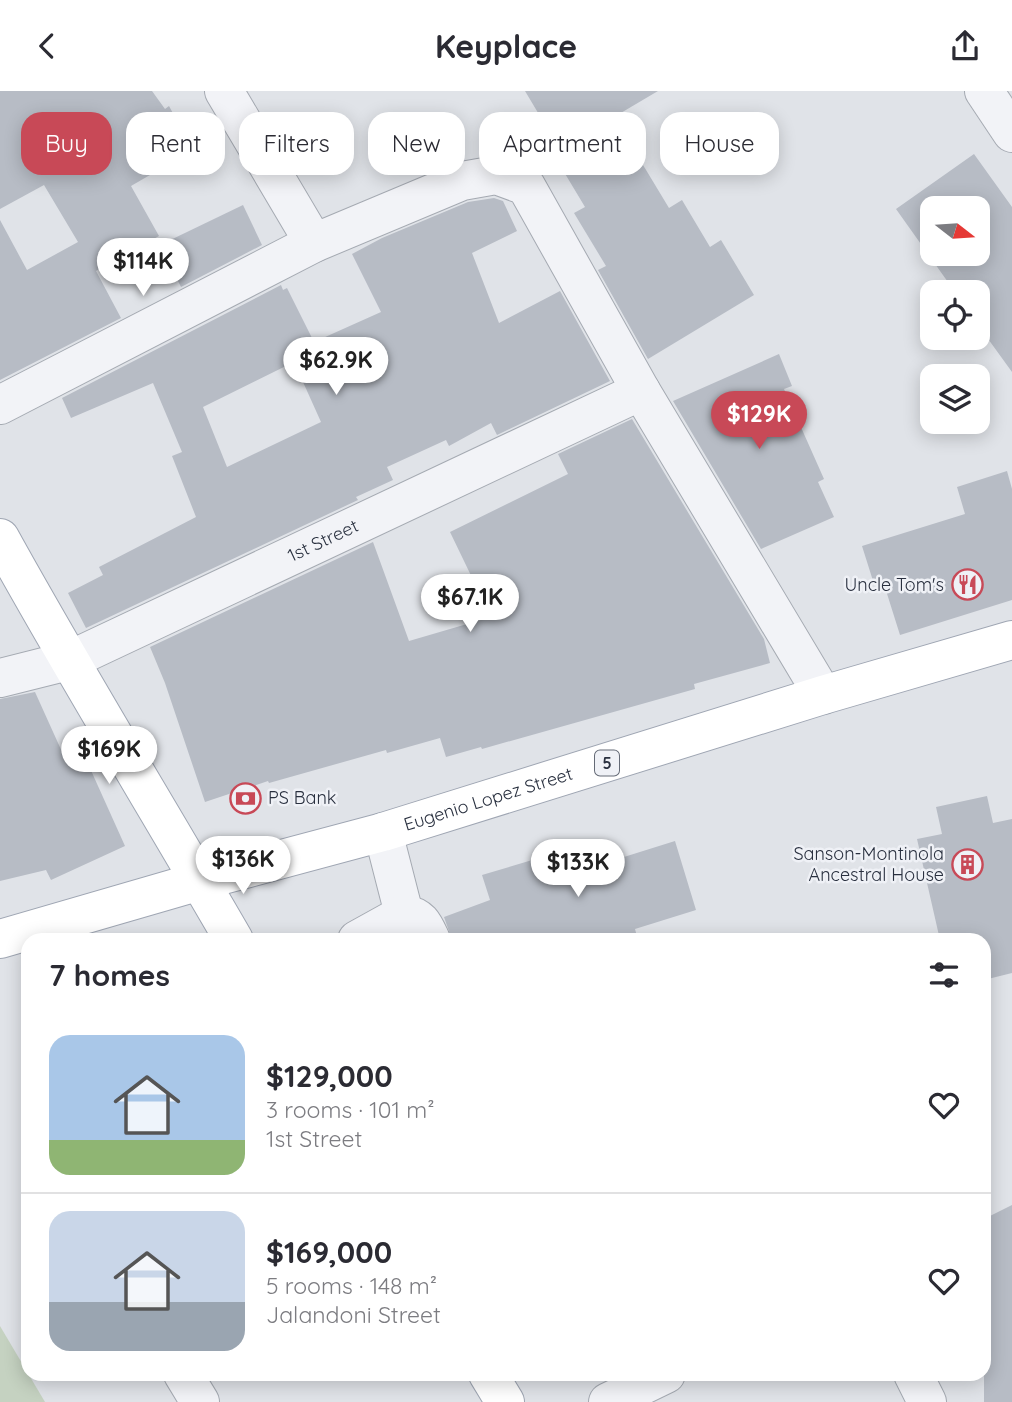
<!DOCTYPE html>
<meta charset="utf-8">
<style>
:root{--surface:#fff;--page:#f2f2f3;--text:#2b2b33;--muted:#7c7c81;--line:#e1e1e2;--accent:#c84957}
body{margin:0;font-family:Quicksand,sans-serif;background:var(--page);color:var(--text);height:100vh;display:flex;flex-direction:column;font-size:26px;white-space:nowrap}
*{box-sizing:border-box;margin:0}
p{font-size:23px;color:var(--muted)}
.icon{flex:none;width:38px;height:38px;fill:none;stroke:currentColor;stroke-width:2;stroke-linecap:round;stroke-linejoin:round}
.map{position:relative;flex:1;overflow:hidden}
.details{position:absolute;left:21px;top:842px;width:970px;height:448px;display:flex;flex-direction:column;background:var(--surface);border-radius:21px;box-shadow:0 4px 18px #0003}
.details>*{flex:none}
.hud{position:absolute;left:21px;top:21px;width:971px;height:63px;display:flex;gap:14px}
.needle{width:46px;rotate:107deg}
.tools{position:absolute;left:920px;top:105px;display:grid;gap:14px}
.tools a{display:grid;place-items:center;width:70px;height:70px;border-radius:14px;background:var(--surface);box-shadow:0 4px 18px #0003;font-size:35px}
.price{position:absolute;translate:-50% -60px;padding:0 16px;border-radius:24px;background:#fff;color:#222;font-size:23px;line-height:46px;filter:drop-shadow(0 2px 4px #0008)}
.price::after{content:'';position:absolute;left:50%;top:42px;width:21px;height:16px;margin-left:-10px;background:inherit;clip-path:polygon(0 0,100% 0,50% 100%)}
.price.selected{background:var(--accent);color:#fff}
ul{padding:0;list-style:none}
li{display:flex;align-items:center;gap:21px;height:175px;padding:0 28px}
li+li{border-top:2px solid var(--line)}
li span{display:grid;place-items:center;flex:none;width:196px;height:140px;border-radius:21px;color:#555}
li>.icon{margin-inline-start:auto}
span .icon{width:84px;height:84px;fill:#fffc;stroke-width:1}
li b{font-size:30px}
h2{display:flex;justify-content:space-between;align-items:center;height:84px;padding:0 28px;font-size:30px}
.pill{padding:0 24px;border-radius:21px;background:var(--surface);box-shadow:0 4px 18px #0003;font-size:24px;line-height:63px}
.pill.selected{background:var(--accent);color:#fff}
header{display:flex;justify-content:space-between;align-items:center;height:91px;padding:0 28px;background:var(--surface);font-size:32px;font-weight:700}
.map>svg:first-child{display:block}
.green{fill:#c5d2c1}
.building{fill:#b7bcc5;fill-rule:evenodd}
.lines{fill:none;stroke-linecap:round;stroke-linejoin:round}
.minor-casing{stroke:#a5aab2;stroke-width:40}
.major-casing{stroke:#9fa6b3;stroke-width:40}
.minor{stroke:#f2f3f7;stroke-width:38}
.major{stroke:#fff;stroke-width:38}
.labels{text-anchor:middle;stroke-width:5;stroke-linejoin:round;paint-order:stroke}
.shield{fill:#eff1f6;stroke:#646a76;stroke-width:2}
.shield-label{font-size:16px;font-weight:bold;fill:#29303f}
.street-label{font-size:18px;fill:#29303f;stroke:#eff1f6}
.poi-label{font-size:18px;fill:#29303f;stroke:#eff1f6;text-anchor:end}
</style>
<header><svg class="icon" aria-label="back" viewBox="0 0 24 24"><path d="M15 5l-7 7 7 7"/></svg>Keyplace<svg class="icon" aria-label="share" viewBox="0 0 24 24"><path d="M12 15V3M7 8l5-5 5 5M5 13v7h14v-7"/></svg></header>
<div class="map">
<svg width="1012" height="1311" viewBox="0 0 1012 1311">
<rect width="100%" height="100%" fill="#e0e3e8"/>
<path class="green" d="M 0,1235 L 45,1311 L 0,1311 Z"/>
<g class="building">
<path d="M 0,0 L 152,0 L 165,18 L 169,15 L 193,59 L 131,95 L 159,145 L 96,180 L 121,227 L 0,289 L 0,129 L 27,179 L 78,151 L 44,94 L 0,118 Z"/>
<path d="M 525,0 L 658,0 L 614,26 L 669,117 L 682,109 L 710,156 L 721,149 L 754,204 L 648,268 L 598,179 L 606,175 L 574,122 L 585,116 L 555,66 L 562,62 Z"/>
<path d="M 974,63 L 1012,116 L 1012,281 L 978,234 L 978,201 L 955,201 L 896,118 ZM 933,117 L 978,117 L 978,163 L 933,163 Z"/>
<path d="M 494,107 L 503,110 L 517,140 L 472,162 L 499,232 L 560,200 L 610,290 L 497,344 L 491,332 L 449,355 L 446,349 L 387,376 L 393,389 L 356,406 L 358,409 L 86,537 L 68,502 L 103,484 L 99,476 L 196,426 L 172,365 L 182,361 L 153,292 L 71,327 L 62,307 L 281,194 L 283,199 L 287,197 L 314,251 L 381,221 L 352,163 L 382,147 L 468,111 ZM 294,271 L 321,331 L 227,376 L 203,316 Z"/>
<path d="M 243,114 L 262,154 L 181,196 L 160,154 Z"/>
<path d="M 779,263 L 792,295 L 784,298 L 824,388 L 818,391 L 834,426 L 761,458 L 673,310 Z"/>
<path d="M 632,328 L 764,548 L 770,572 L 694,593 L 695,598 L 482,658 L 481,656 L 446,666 L 440,647 L 387,662 L 386,659 L 269,692 L 268,690 L 205,711 L 165,592 L 150,556 L 373,451 L 409,550 L 491,526 L 450,441 L 568,383 L 558,363 Z"/>
<path d="M 1007,380 L 1012,398 L 1012,509 L 900,544 L 883,490 L 874,493 L 862,455 L 965,423 L 957,396 Z"/>
<path d="M 35,601 L 63,663 L 80,655 L 125,755 L 51,789 L 46,779 L 0,790 L 0,608 Z"/>
<path d="M 987,705 L 993,732 L 1012,728 L 1012,882 L 984,889 L 984,849 L 940,849 L 917,748 L 942,743 L 936,716 Z"/>
<path d="M 675,750 L 696,819 L 635,838 L 638,849 L 452,849 L 444,826 L 490,809 L 482,784 L 569,758 L 576,781 Z"/>
<path d="M 1012,1114 L 1012,1311 L 984,1311 L 984,1128 Z"/>
</g>
<g class="lines">
<defs>
<g id="minor">
<path d="M 224,0 L 314,152"/>
<path d="M 984,0 L 1012,42"/>
<path d="M 0,314 L 314,152 L 462,90 L 496,84 L 526,95 L 641,300 L 823,604"/>
<path id="s1" d="M 0,587 L 68,570 L 641,300"/>
<path d="M 383,741 L 404,823"/>
<path d="M 404,823 C 421,825 424,834 431,849"/>
<path d="M 357,849 L 404,823"/>
<path d="M 183,1283 L 200,1311"/>
<path d="M 913,1283 L 927,1311"/>
<path d="M 608,1311 L 666,1283"/>
</g>
<g id="major">
<path d="M 0,447 C 75,583 156,714 234,849"/>
<path id="s2" d="M 0,848 L 200,790 L 383,741 L 823,604 L 1012,549"/>
<path d="M 488,1283 L 505,1311"/>
</g>
</defs>
<use href="#minor" class="minor-casing"/>
<use href="#major" class="major-casing"/>
<use href="#minor" class="minor"/>
<use href="#major" class="major"/>
</g>
<defs>
<symbol id="restaurant-ring" viewBox="-11 -11 22 22"><circle r="9.5" fill="#eff1f6" stroke="#c84957" stroke-width="1.5"/><path d="M-5-6h1v4h1v-4h1v4h1v-4h1v5L-1.5 .5V6h-2V.5L-5-1ZM5-6V6H3V1.5H1.5Q1.5-4 5-6Z" fill="#c84957"/></symbol>
<symbol id="bank-ring" viewBox="-11 -11 22 22"><circle r="9.5" fill="#eff1f6" stroke="#c84957" stroke-width="1.5"/><path d="M-6-4H6V4H-6ZM0-2.3a2.3 2.3 0 1 0 0 4.6a2.3 2.3 0 1 0 0-4.6Z" fill="#c84957"/></symbol>
<symbol id="building-ring" viewBox="-11 -11 22 22"><circle r="9.5" fill="#eff1f6" stroke="#c84957" stroke-width="1.5"/><path d="M-4-6H4V6H1V3H-1V6H-4ZM-2.5-4.3h1.7v1.8h-1.7ZM.8-4.3h1.7v1.8H.8ZM-2.5-1h1.7V.8h-1.7ZM.8-1h1.7V.8H.8Z" fill="#c84957"/></symbol>
</defs>
<g fill-rule="evenodd">
<use href="#restaurant-ring" x="950" y="476" width="35" height="35"/>
<use href="#bank-ring" x="228" y="690" width="35" height="35"/>
<use href="#building-ring" x="950" y="756" width="35" height="35"/>
</g>
<g class="labels">
<rect class="shield" x="595" y="659.5" width="24" height="25" rx="5"/>
<g class="shield-label">
<text x="607" y="678">5</text>
</g>
<g class="street-label">
<text dy="6" stroke="none"><textPath href="#s1" startOffset="352">1st Street</textPath></text>
<text dy="6" stroke="none"><textPath href="#s2" startOffset="508">Eugenio Lopez Street</textPath></text>
</g>
<g class="poi-label">
<text x="944" y="500">Uncle Tom's</text>
<text x="268" y="713" text-anchor="start">PS Bank</text>
<text x="944" y="769">Sanson-Montinola<tspan x="944" dy="21">Ancestral House</tspan></text>
</g>
</g>
</svg>
<div class="tools">
<a><svg class="needle" viewBox="-14 -14 28 28"><path d="M0-13l5 13h-10z" fill="#e53935"/><path d="M0 13l5-13h-10z" fill="#7c7c81"/></svg></a>
<a><svg class="icon" aria-label="locate" viewBox="0 0 24 24"><circle cx="12" cy="12" r="6"/><path d="M12 2v4M12 18v4M2 12h4M18 12h4"/></svg></a>
<a><svg class="icon" aria-label="layers" viewBox="0 0 24 24"><path d="M12 4l9 5-9 5-9-5zM3 14l9 5 9-5"/></svg></a>
</div>
<b class="price" style="left:143px;top:207px">$114K</b>
<b class="price" style="left:336px;top:306px">$62.9K</b>
<b class="price selected" style="left:759px;top:360px">$129K</b>
<b class="price" style="left:470px;top:543px">$67.1K</b>
<b class="price" style="left:109px;top:695px">$169K</b>
<b class="price" style="left:243px;top:805px">$136K</b>
<b class="price" style="left:578px;top:808px">$133K</b>
<div class="hud">
<a class="pill selected">Buy</a>
<a class="pill">Rent</a>
<a class="pill">Filters</a>
<a class="pill">New</a>
<a class="pill">Apartment</a>
<a class="pill">House</a>
</div>
<section class="details">
<h2>7 homes<svg class="icon" aria-label="filters" viewBox="0 0 24 24"><path d="M4 7h16M4 17h16"/><circle cx="9" cy="7" r="2"/><circle cx="15" cy="17" r="2"/></svg></h2>
<ul>
<li><span style="background:linear-gradient(#a9c7e8 75%,#8fb573 0)"><svg class="icon" aria-label="home" viewBox="0 0 24 24"><path d="M3 11l9-7 9 7M6 9v11h12V9"/></svg></span><div><b>$129,000</b><p>3 rooms · 101 m²</p><p>1st Street</p></div><svg class="icon" aria-label="heart" viewBox="0 0 24 24"><path d="M12 20l-8-8c-3-5 5-10 8-4 3-6 11-1 8 4z"/></svg></li>
<li><span style="background:linear-gradient(#c9d6e8 65%,#9aa5b1 0)"><svg class="icon" aria-label="home" viewBox="0 0 24 24"><path d="M3 11l9-7 9 7M6 9v11h12V9"/></svg></span><div><b>$169,000</b><p>5 rooms · 148 m²</p><p>Jalandoni Street</p></div><svg class="icon" aria-label="heart" viewBox="0 0 24 24"><path d="M12 20l-8-8c-3-5 5-10 8-4 3-6 11-1 8 4z"/></svg></li>
</ul>
</section>
</div>
